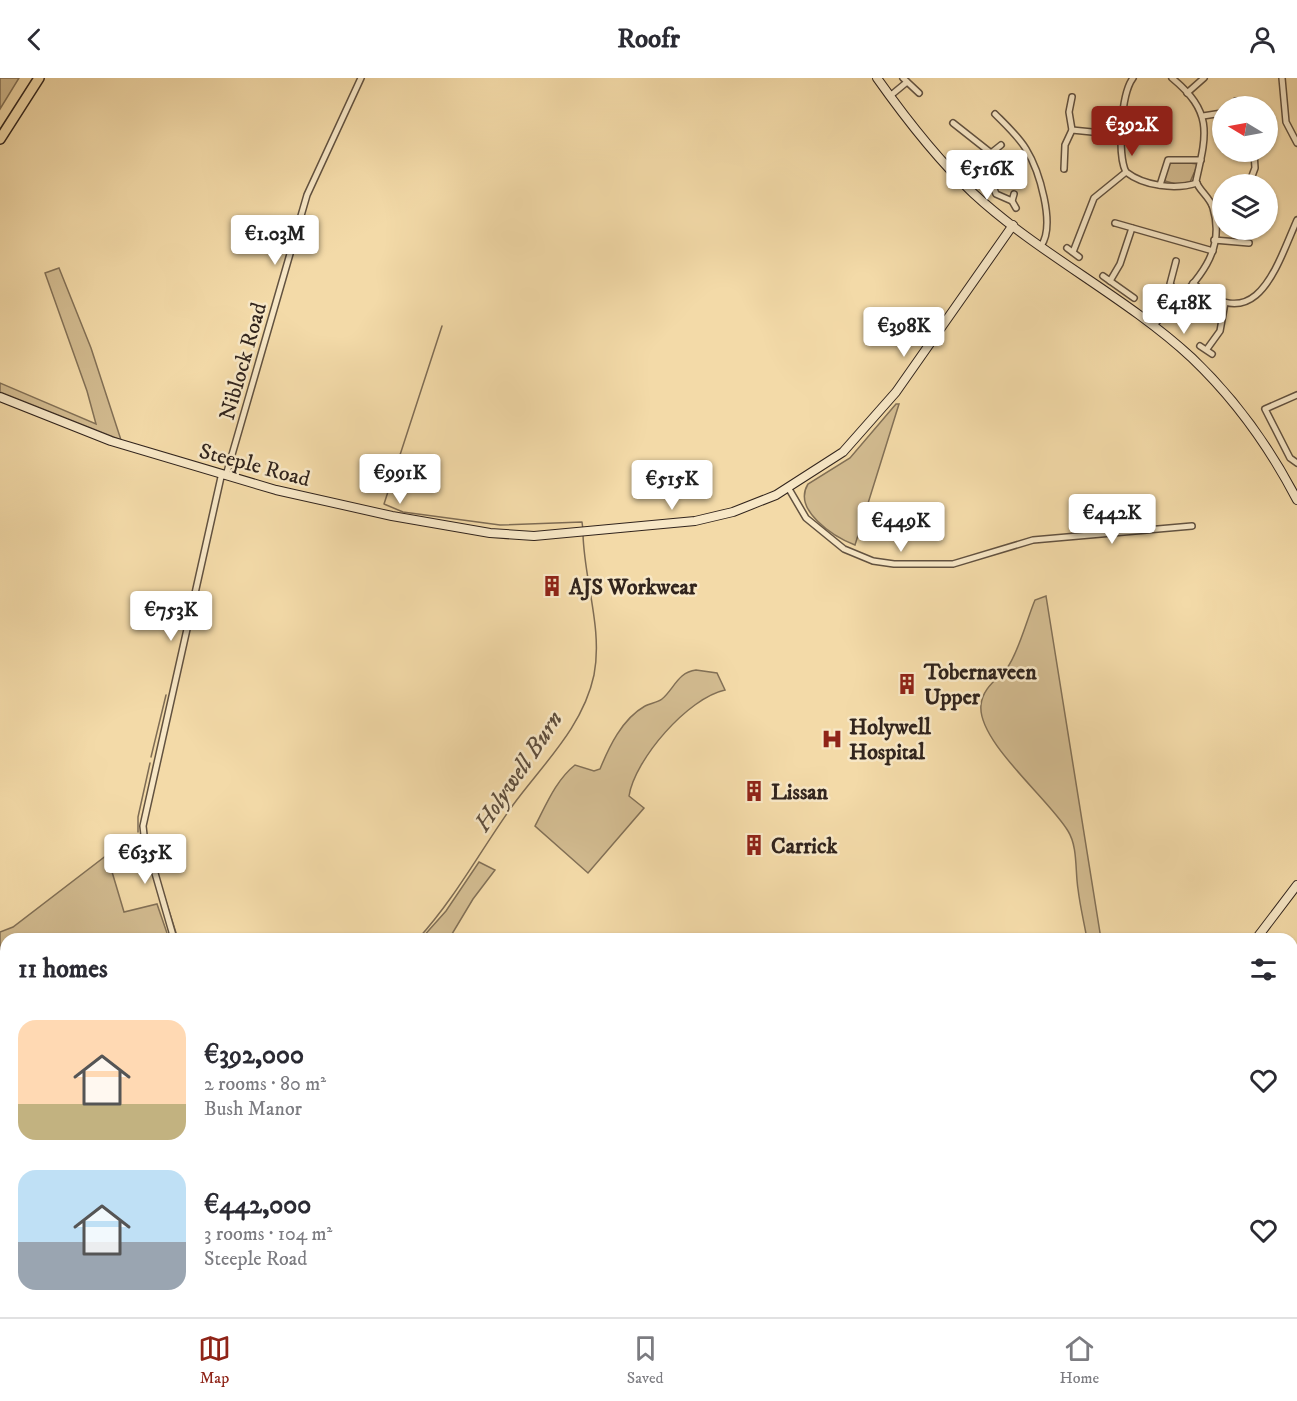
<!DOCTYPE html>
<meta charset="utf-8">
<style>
:root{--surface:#fff;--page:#f7f7f7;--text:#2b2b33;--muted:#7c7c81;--line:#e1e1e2;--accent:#8f2418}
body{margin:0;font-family:"IM FELL DW Pica",serif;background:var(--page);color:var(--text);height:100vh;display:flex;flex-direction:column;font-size:22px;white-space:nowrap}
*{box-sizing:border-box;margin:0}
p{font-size:20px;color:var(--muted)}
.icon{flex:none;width:33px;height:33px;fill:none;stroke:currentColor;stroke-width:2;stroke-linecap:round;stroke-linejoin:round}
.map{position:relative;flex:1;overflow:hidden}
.details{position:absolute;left:0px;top:855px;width:1298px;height:384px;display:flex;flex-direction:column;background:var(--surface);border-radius:18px 18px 0 0;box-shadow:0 2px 4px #0004}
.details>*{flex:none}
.needle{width:39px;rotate:280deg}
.tools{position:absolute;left:1212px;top:18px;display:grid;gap:12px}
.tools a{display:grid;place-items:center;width:66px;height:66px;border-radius:50%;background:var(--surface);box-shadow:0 2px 4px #0004;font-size:30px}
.price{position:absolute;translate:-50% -51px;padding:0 14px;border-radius:6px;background:#fff;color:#222;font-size:20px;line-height:39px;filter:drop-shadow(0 2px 3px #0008)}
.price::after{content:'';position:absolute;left:50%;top:36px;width:18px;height:14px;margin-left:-9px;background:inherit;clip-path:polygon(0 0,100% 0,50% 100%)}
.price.selected{background:var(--accent);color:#fff}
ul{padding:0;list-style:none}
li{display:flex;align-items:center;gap:18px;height:150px;padding:0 18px}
li span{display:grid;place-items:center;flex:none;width:168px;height:120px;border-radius:18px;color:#555}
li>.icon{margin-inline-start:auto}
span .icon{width:72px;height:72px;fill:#fffc;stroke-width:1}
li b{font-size:26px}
h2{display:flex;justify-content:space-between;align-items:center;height:72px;padding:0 18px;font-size:26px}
header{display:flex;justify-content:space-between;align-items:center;height:78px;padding:0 18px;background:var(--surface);font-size:27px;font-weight:700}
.tab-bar{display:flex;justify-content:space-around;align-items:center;height:84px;border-top:2px solid var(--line);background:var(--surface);font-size:16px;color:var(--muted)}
.tab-bar a{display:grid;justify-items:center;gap:3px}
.tab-bar .selected{color:var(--accent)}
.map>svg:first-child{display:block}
.green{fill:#d2bb90;stroke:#827056;stroke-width:1.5}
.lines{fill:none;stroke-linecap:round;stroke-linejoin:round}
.stream{stroke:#7e6c54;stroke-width:1.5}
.street-casing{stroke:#625240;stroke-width:8}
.secondary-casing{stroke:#31241d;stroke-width:10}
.highway-casing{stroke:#31241d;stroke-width:12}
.street{stroke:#f7e7c6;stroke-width:5}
.secondary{stroke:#f7e7c6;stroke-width:8}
.highway{stroke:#f3daa8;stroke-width:9}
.labels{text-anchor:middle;stroke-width:5;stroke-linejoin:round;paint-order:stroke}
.street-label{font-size:22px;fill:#31241d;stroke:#f7e7c6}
.poi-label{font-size:22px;font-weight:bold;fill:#31241d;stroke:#f7e7c6;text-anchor:start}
.water-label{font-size:24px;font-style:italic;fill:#5e4e3d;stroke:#f7e7c6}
</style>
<header><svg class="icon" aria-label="back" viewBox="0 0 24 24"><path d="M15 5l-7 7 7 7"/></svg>Roofr<svg class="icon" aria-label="person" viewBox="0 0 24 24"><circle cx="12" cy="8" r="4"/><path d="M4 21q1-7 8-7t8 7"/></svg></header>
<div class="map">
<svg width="1297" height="1239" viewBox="0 0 1297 1239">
<rect width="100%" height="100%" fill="#f3daa8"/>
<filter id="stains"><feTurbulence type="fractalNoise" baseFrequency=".00333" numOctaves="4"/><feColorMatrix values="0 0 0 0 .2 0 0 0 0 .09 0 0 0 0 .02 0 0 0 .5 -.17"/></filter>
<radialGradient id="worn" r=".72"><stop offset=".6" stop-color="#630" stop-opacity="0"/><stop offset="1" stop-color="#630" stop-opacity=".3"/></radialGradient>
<g class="green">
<path d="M 0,0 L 19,0 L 0,31 Z"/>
<path d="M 1171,83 L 1198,86 L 1190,104 L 1176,106 L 1165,103 L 1166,91 Z"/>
<path d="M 59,190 L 91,270 L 121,362 L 0,314 L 0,305 L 96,346 L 87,313 L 45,195 Z"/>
<path d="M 896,326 L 899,326 L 855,467 C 834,459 792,432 808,406 L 850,380 Z"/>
<path d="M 1046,518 L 1101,861 L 1087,861 C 1084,844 1080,828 1078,811 C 1075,793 1078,769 1068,753 C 1049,721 977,663 981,627 C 983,609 997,602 1007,590 C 1018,576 1027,541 1035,522 Z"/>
<path d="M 696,592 L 717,595 L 725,612 C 688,620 635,681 629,718 L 644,730 L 588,795 L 535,748 C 546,727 556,702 575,687 L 594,693 L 600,691 C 609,669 622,641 645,628 C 650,625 657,625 662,621 C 674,611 678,594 696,592 Z"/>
<path d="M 107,777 L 124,834 L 157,826 L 169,861 L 6,861 L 6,1029 L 0,1030 L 0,854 L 13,849 Z"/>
<path d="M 479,784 L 495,792 L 473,821 L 449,861 L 421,861 L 446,833 Z"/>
<path d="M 1292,1149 L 1297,1150 L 1297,1239 L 1279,1239 L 1279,1233 L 1292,1233 Z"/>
<path d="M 526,1233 L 571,1233 L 572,1239 L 528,1239 Z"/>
<path d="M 607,1233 L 654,1233 L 656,1239 L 606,1239 Z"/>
</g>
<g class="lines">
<g class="stream">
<path d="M 442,248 L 384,426 L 403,434 L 500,447 L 582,444 L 583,452"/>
<path d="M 151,679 L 166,617"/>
<path d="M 138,754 L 138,739 L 150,685"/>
<path d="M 163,814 L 178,861"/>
<path d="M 418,861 C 456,819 480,773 513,727 C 543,686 583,649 594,597 C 603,551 584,502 583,456"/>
<path d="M 67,1239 L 69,1233"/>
</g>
<defs>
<g id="street">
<path d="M 903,0 L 919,15"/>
<path d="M 1133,0 C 1121,16 1117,77 1126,94 C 1144,108 1175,112 1197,105"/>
<path d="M 1282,0 L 1286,44 L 1297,65"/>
<path d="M 1187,15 L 1204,0"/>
<path d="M 890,18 L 907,4"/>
<path d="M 1235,28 L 1236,23"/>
<path d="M 995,36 C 1006,47 1018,58 1026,71 C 1039,92 1056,147 1041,168"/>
<path d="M 1203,38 L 1222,35"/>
<path d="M 953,45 L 991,75"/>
<path d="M 1072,52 L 1122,57"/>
<path d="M 1064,91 L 1065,67 L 1072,52 L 1069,34 L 1072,19"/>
<path d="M 982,92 L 991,103 L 996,116 L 1012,123"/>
<path d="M 1249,106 L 1255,90 L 1254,74"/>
<path d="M 1160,107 L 1168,82 L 1201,82"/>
<path d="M 966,108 L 987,86 L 991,75 L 1001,67"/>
<path d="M 1014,116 L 1012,123 L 1016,130"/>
<path d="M 1212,127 L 1222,122"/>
<path d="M 1115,145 L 1213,173"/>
<path d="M 1214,162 L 1249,165"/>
<path d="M 1067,170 L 1079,179"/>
<path d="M 1073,174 L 1094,120 L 1126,94"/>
<path d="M 1176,183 L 1170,206 L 1180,218"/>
<path d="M 1103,198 L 1134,220"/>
<path d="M 1110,203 L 1120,186 L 1132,150"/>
<path d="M 1193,205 C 1256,261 1276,190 1297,142"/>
<path d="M 1153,248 C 1184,214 1229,182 1213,130 C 1210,119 1199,113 1196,103 C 1207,55 1213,34 1172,0"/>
<path d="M 1200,268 L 1212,276"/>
<path d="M 1207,271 L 1220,253 L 1225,225"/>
<path d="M 1297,317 L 1265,331 L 1290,380 L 1297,385"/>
<path d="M 789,411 L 806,440 L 844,471 L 873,483 L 894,486 L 953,486 L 1033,462 L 1192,448"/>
<path d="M 174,861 L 144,757 L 143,748 L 221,399 L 227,394 L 307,117 L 361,0"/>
<path d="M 1292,942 L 1297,946"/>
<path d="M 1292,997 L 1297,997"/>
<path d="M 1292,1064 L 1297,1064"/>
<path d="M 1292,1116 L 1297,1116"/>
<path d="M 1292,1145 L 1297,1147"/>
<path d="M 89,1233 L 97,1236"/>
<path d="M 154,1233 L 157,1234"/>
<path d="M 345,1233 L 348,1239"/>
<path d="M 391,1233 L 393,1239"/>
<path d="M 732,1233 L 757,1239"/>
<path d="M 1247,1233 L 1248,1239"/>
<path d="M 209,1235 L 219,1233"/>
<path d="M 288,1239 L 296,1237"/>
<path d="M 603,1239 L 604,1233"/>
<path d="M 875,1239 L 877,1233"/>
<path d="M 996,1239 L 999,1233"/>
<path d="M 1043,1239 L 1043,1233"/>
<path d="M 1093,1239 L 1093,1233"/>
<path d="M 1196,1239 L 1196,1233"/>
</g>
<g id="secondary">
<path d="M 877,0 C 906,41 937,81 973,115 C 1040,177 1125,218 1192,280 C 1236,322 1269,368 1297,422"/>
<path d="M 0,319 L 111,363 L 276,412 L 392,438 L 490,455 L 534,458 L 695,443 L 733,434 L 776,417 L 843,374 L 896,314 L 1013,147"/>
<path d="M 1256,861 L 1297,807"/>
<path d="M 1023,1239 L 1025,1233"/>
</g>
<path id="highway" d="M 0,61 L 39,0"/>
</defs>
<use href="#street" class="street-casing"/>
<use href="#secondary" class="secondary-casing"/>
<use href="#highway" class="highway-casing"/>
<use href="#street" class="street"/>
<use href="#secondary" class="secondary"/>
<use href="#highway" class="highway"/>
</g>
<defs>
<symbol id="building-bare" viewBox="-9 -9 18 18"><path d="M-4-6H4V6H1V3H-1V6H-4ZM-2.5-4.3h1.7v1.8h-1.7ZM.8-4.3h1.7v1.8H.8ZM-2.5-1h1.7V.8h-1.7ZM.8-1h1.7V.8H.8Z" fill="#8f2418" stroke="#f7e7c6" stroke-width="2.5" paint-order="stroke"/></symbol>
<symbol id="hospital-bare" viewBox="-9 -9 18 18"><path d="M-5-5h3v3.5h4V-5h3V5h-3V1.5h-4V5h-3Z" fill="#8f2418" stroke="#f7e7c6" stroke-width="2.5" paint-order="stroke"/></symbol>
</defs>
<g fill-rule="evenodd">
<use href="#building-bare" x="537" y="493" width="30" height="30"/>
<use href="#building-bare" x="892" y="591" width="30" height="30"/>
<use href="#hospital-bare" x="817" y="646" width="30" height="30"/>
<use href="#building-bare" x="739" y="698" width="30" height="30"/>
<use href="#building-bare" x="739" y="752" width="30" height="30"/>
</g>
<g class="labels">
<g class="street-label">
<text transform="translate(242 283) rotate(-74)" y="8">Niblock Road</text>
<text transform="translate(255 386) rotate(15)" y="8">Steeple Road</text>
</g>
<g class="poi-label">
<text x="569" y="516">AJS Workwear</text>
<text x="924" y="601">Tobernaveen<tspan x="924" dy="25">Upper</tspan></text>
<text x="849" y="656">Holywell<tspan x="849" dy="25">Hospital</tspan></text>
<text x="771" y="721">Lissan</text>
<text x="771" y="775">Carrick</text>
</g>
<g class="water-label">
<text transform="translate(518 693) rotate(-56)" y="8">Holywell Burn</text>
</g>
</g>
<rect width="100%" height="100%" filter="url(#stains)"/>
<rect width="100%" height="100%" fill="url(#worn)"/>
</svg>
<div class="tools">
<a><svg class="needle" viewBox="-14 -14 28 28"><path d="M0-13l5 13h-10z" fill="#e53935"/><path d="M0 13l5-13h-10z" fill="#7c7c81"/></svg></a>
<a><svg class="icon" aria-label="layers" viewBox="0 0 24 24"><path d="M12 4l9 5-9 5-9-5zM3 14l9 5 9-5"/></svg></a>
</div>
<b class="price selected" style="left:1132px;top:79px">€392K</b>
<b class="price" style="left:987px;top:123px">€516K</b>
<b class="price" style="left:275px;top:188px">€1.03M</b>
<b class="price" style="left:1184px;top:257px">€418K</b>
<b class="price" style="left:904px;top:280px">€398K</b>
<b class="price" style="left:400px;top:427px">€991K</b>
<b class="price" style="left:672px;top:433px">€515K</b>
<b class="price" style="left:1112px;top:467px">€442K</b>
<b class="price" style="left:901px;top:475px">€449K</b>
<b class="price" style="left:171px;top:564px">€753K</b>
<b class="price" style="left:145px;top:807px">€635K</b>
<section class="details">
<h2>11 homes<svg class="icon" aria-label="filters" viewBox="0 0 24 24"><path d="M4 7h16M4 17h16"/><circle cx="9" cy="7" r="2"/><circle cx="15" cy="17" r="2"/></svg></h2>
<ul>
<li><span style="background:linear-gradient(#ffd9b3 70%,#c2b280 0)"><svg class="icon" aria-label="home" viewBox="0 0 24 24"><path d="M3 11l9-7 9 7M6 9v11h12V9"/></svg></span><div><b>€392,000</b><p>2 rooms · 80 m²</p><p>Bush Manor</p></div><svg class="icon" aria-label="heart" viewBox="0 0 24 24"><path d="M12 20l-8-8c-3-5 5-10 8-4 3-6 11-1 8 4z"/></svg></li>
<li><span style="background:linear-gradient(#bfe0f5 60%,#9aa5b1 0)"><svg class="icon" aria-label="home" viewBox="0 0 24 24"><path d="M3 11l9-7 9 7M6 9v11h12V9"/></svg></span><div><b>€442,000</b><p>3 rooms · 104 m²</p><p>Steeple Road</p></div><svg class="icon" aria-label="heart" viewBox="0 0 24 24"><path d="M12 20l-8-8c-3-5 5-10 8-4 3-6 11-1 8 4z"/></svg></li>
</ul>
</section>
</div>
<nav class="tab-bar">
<a class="selected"><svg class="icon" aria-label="map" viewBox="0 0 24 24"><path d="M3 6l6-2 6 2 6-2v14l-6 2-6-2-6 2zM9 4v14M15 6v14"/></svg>Map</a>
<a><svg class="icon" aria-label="saved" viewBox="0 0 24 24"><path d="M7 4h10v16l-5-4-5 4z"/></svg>Saved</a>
<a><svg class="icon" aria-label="home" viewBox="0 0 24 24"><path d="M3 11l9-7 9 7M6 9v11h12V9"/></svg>Home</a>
</nav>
